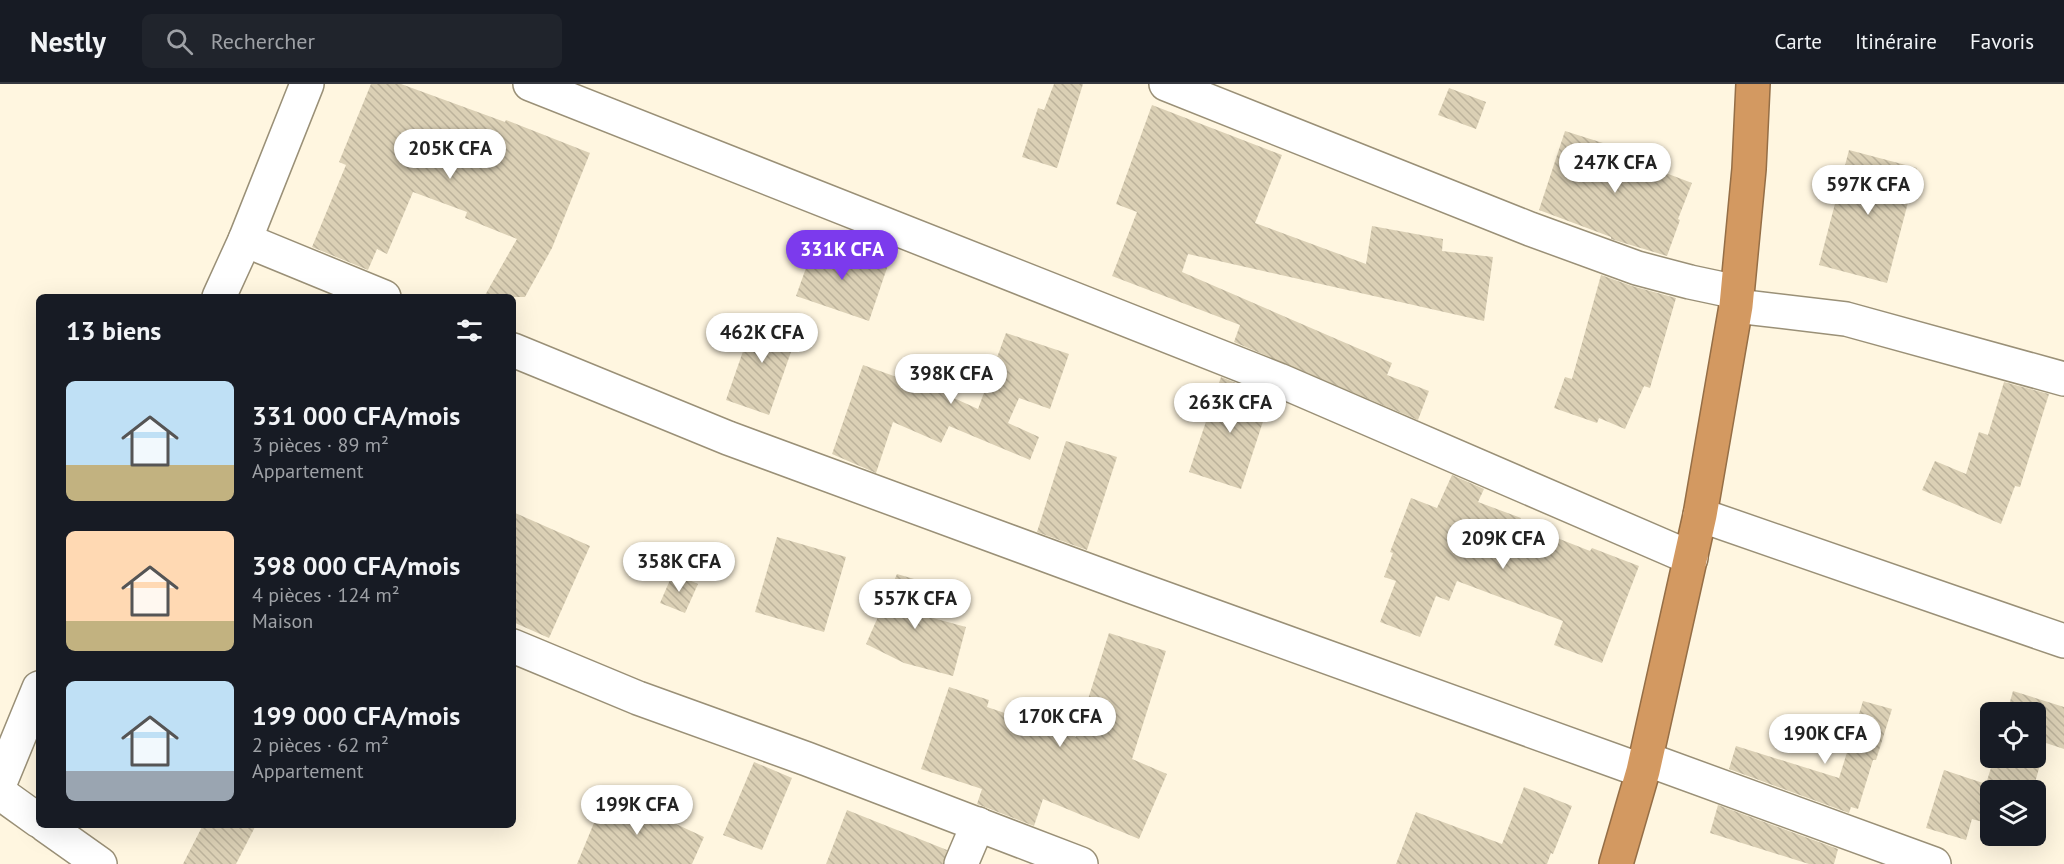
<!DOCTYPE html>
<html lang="fr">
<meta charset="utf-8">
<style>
:root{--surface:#171b24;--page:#20242c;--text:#f1f3f6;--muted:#9ea1a6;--line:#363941;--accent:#7c3aed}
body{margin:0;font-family:"PT Sans",sans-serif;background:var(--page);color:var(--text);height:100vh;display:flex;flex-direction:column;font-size:22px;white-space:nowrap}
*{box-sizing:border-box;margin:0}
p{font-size:20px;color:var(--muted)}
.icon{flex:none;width:33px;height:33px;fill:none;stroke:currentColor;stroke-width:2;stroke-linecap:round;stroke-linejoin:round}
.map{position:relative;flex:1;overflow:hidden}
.sheet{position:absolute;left:36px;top:210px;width:480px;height:534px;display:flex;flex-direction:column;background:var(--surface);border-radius:9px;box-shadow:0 6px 24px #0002}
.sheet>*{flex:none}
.buttons{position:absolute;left:1980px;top:618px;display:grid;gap:12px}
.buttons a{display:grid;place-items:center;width:66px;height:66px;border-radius:9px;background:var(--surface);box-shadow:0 6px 24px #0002;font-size:30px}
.price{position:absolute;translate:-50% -51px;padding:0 14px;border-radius:21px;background:#fff;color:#222;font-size:20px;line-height:39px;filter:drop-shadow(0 2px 3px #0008)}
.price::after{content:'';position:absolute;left:50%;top:36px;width:18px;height:14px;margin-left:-9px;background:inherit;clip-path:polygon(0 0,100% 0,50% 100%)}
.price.selected{background:var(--accent);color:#fff}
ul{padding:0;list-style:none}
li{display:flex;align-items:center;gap:18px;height:150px;padding:0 30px}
li span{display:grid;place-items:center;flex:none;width:168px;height:120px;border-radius:9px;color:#555}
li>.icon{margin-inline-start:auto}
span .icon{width:72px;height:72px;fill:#fffc;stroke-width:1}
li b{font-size:26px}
h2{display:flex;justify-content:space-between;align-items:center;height:72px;padding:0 30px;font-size:26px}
header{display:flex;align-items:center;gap:36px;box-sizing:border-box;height:84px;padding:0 30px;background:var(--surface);border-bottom:2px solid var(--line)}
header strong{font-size:28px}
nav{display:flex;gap:33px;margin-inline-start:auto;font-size:21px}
.search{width:420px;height:54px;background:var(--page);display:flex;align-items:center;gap:15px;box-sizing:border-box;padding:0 21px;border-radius:9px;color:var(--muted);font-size:22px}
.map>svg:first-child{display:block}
.building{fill:url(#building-back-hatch)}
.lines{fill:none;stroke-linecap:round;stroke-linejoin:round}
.minor-casing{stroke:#9a9077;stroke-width:36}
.highway-casing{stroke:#956e46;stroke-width:36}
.minor{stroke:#fff;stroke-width:33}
.highway{stroke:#d39961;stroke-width:33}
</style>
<header>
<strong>Nestly</strong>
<div class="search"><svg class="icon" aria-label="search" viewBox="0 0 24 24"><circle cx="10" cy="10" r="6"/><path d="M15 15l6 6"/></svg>Rechercher</div>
<nav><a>Carte</a><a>Itinéraire</a><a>Favoris</a></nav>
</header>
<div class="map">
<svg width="2064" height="780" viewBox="0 0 2064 780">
<defs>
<pattern id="building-back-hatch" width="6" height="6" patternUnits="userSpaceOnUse" patternTransform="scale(1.5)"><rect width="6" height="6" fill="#dbd0b5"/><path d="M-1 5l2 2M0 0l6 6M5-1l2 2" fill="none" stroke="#bcb29b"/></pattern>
</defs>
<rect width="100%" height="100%" fill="#fff6e0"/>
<g class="building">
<path d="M 371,0 L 401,0 L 505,38 L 506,36 L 590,69 L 552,164 L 525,213 L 484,213 L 517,155 L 465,134 L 467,128 L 413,108 L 387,170 L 377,165 L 368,186 L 312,163 L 346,81 L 339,78 Z"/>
<path d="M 1054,0 L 1083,0 L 1057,84 L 1022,73 L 1038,24 L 1044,26 Z"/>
<path d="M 1449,4 L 1486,18 L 1476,45 L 1438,31 Z"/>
<path d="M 1152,21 L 1282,71 L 1255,139 L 1366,180 L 1372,142 L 1443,155 L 1442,167 L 1493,173 L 1484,237 L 1188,170 L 1182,188 L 1392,279 L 1387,291 L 1429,307 L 1418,336 L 1234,258 L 1240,241 L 1112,192 L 1137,128 L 1116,120 Z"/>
<path d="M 1565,47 L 1644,72 L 1642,80 L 1692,99 L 1678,135 L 1680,136 L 1667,172 L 1611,155 L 1611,153 L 1539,126 Z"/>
<path d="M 1849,66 L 1917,84 L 1887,199 L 1819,181 Z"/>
<path d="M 816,156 L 888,181 L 869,237 L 796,212 Z"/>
<path d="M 1601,191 L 1632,202 L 1676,214 L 1650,304 L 1644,302 L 1625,345 L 1599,334 L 1597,339 L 1554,324 L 1565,293 L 1572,295 Z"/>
<path d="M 756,230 L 799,245 L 769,331 L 726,316 Z"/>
<path d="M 1006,249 L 1069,270 L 1050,325 L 1019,314 L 1008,339 L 1039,353 L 1030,376 L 949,342 L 941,359 L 893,338 L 876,389 L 832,370 L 863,281 L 922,302 L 923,300 L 978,325 Z"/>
<path d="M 1221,293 L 1271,313 L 1241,405 L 1189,388 Z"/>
<path d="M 2004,298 L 2049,310 L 2020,403 L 2015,402 L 2001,440 L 1922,406 L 1935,377 L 1966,390 L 1979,348 L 1988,351 Z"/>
<path d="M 1066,357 L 1117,373 L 1087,466 L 1037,448 Z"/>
<path d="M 1452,391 L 1484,405 L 1478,418 L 1521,434 L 1519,439 L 1590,467 L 1592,464 L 1639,482 L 1602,579 L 1554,561 L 1563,537 L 1457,497 L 1449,517 L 1436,512 L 1420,553 L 1380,538 L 1396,497 L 1384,493 L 1393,469 L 1390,468 L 1411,414 L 1437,424 Z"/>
<path d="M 513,428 L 590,462 L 549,554 L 513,538 Z"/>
<path d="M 777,453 L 846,473 L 824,548 L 755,528 Z"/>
<path d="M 673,489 L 698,500 L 685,529 L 660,519 Z"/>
<path d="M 897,490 L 931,500 L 918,530 L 966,543 L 953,592 L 904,579 L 866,560 Z"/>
<path d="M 1109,549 L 1166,567 L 1132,675 L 1167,690 L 1139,755 L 1043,715 L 1034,742 L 977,720 L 982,705 L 921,685 L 949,603 L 989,616 L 987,623 L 1076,653 Z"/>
<path d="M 2013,607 L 2064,623 L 2064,665 L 2046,659 L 2033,706 L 1990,706 L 1990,740 L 1972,735 L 1966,756 L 1926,744 L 1944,686 L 1986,700 L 1994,674 L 2036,674 L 2036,628 L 2007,628 Z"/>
<path d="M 1863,617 L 1892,625 L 1876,676 L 1873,676 L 1858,725 L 1851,723 L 1849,729 L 1729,685 L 1736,662 L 1839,694 Z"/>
<path d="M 754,678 L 792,694 L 762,766 L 723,751 Z"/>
<path d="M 1524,703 L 1572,722 L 1553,770 L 1551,769 L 1547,780 L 1396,780 L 1416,728 L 1502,760 Z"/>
<path d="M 608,705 L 654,724 L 652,729 L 704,753 L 692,780 L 577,780 Z"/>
<path d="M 1718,721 L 1838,765 L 1834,780 L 1809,780 L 1710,749 Z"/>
<path d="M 847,726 L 947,766 L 943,780 L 826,780 Z"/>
<path d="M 203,741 L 256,741 L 236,780 L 183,780 Z"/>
</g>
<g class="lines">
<defs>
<g id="minor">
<path d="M 530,0 L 1279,296 L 1691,474"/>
<path d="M 1166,0 L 1530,145 L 1637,184 L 1690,198 L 1737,208"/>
<path d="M 245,156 L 384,213"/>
<path d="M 219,213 L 245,156 L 307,0"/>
<path d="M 1736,222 L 1846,235 L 2064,295"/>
<path d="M 513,266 L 728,354 L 1130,502 L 1643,687"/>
<path d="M 1700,431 L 2064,557"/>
<path d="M 513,562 L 638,614 L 807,675 L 1081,780"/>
<path d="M 1646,675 L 1934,780"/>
<path d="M 0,699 L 39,604"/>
<path d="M 0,709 L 39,737"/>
<path d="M 45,741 L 100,780"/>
<path d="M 961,780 L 978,740"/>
</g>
<path id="highway" d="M 1616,780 L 1643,687 L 1700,431 L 1736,222 L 1749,85 L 1753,0"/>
</defs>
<use href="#minor" class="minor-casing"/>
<use href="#highway" class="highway-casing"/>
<use href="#minor" class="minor"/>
<use href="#highway" class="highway"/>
</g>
</svg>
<div class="buttons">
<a><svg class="icon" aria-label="locate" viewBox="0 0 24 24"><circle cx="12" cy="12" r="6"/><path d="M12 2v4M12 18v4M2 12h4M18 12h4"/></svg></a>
<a><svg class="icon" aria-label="layers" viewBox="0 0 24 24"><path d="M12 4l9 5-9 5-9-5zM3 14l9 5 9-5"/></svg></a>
</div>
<b class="price" style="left:450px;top:96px">205K CFA</b>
<b class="price" style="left:1615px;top:110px">247K CFA</b>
<b class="price" style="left:1868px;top:132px">597K CFA</b>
<b class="price selected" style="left:842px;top:197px">331K CFA</b>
<b class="price" style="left:762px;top:280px">462K CFA</b>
<b class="price" style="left:951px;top:321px">398K CFA</b>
<b class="price" style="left:1230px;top:350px">263K CFA</b>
<b class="price" style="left:1503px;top:486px">209K CFA</b>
<b class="price" style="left:679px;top:509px">358K CFA</b>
<b class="price" style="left:915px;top:546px">557K CFA</b>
<b class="price" style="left:1060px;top:664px">170K CFA</b>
<b class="price" style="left:1825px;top:681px">190K CFA</b>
<b class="price" style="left:637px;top:752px">199K CFA</b>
<section class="sheet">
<h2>13 biens<svg class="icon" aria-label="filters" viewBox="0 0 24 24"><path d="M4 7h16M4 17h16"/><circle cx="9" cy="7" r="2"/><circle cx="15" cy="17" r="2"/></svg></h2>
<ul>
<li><span style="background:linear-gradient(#bfe0f5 70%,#c2b280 0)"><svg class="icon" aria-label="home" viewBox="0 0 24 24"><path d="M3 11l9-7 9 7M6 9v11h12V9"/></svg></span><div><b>331 000 CFA/mois</b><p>3 pièces · 89 m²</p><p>Appartement</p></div></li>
<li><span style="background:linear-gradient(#ffd9b3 75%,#c2b280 0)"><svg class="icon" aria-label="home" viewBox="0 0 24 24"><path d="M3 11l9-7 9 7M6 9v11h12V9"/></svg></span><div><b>398 000 CFA/mois</b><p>4 pièces · 124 m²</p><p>Maison</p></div></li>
<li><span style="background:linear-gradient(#bfe0f5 75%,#9aa5b1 0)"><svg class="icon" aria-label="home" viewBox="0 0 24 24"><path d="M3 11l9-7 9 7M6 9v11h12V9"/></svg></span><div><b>199 000 CFA/mois</b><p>2 pièces · 62 m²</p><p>Appartement</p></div></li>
</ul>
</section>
</div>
